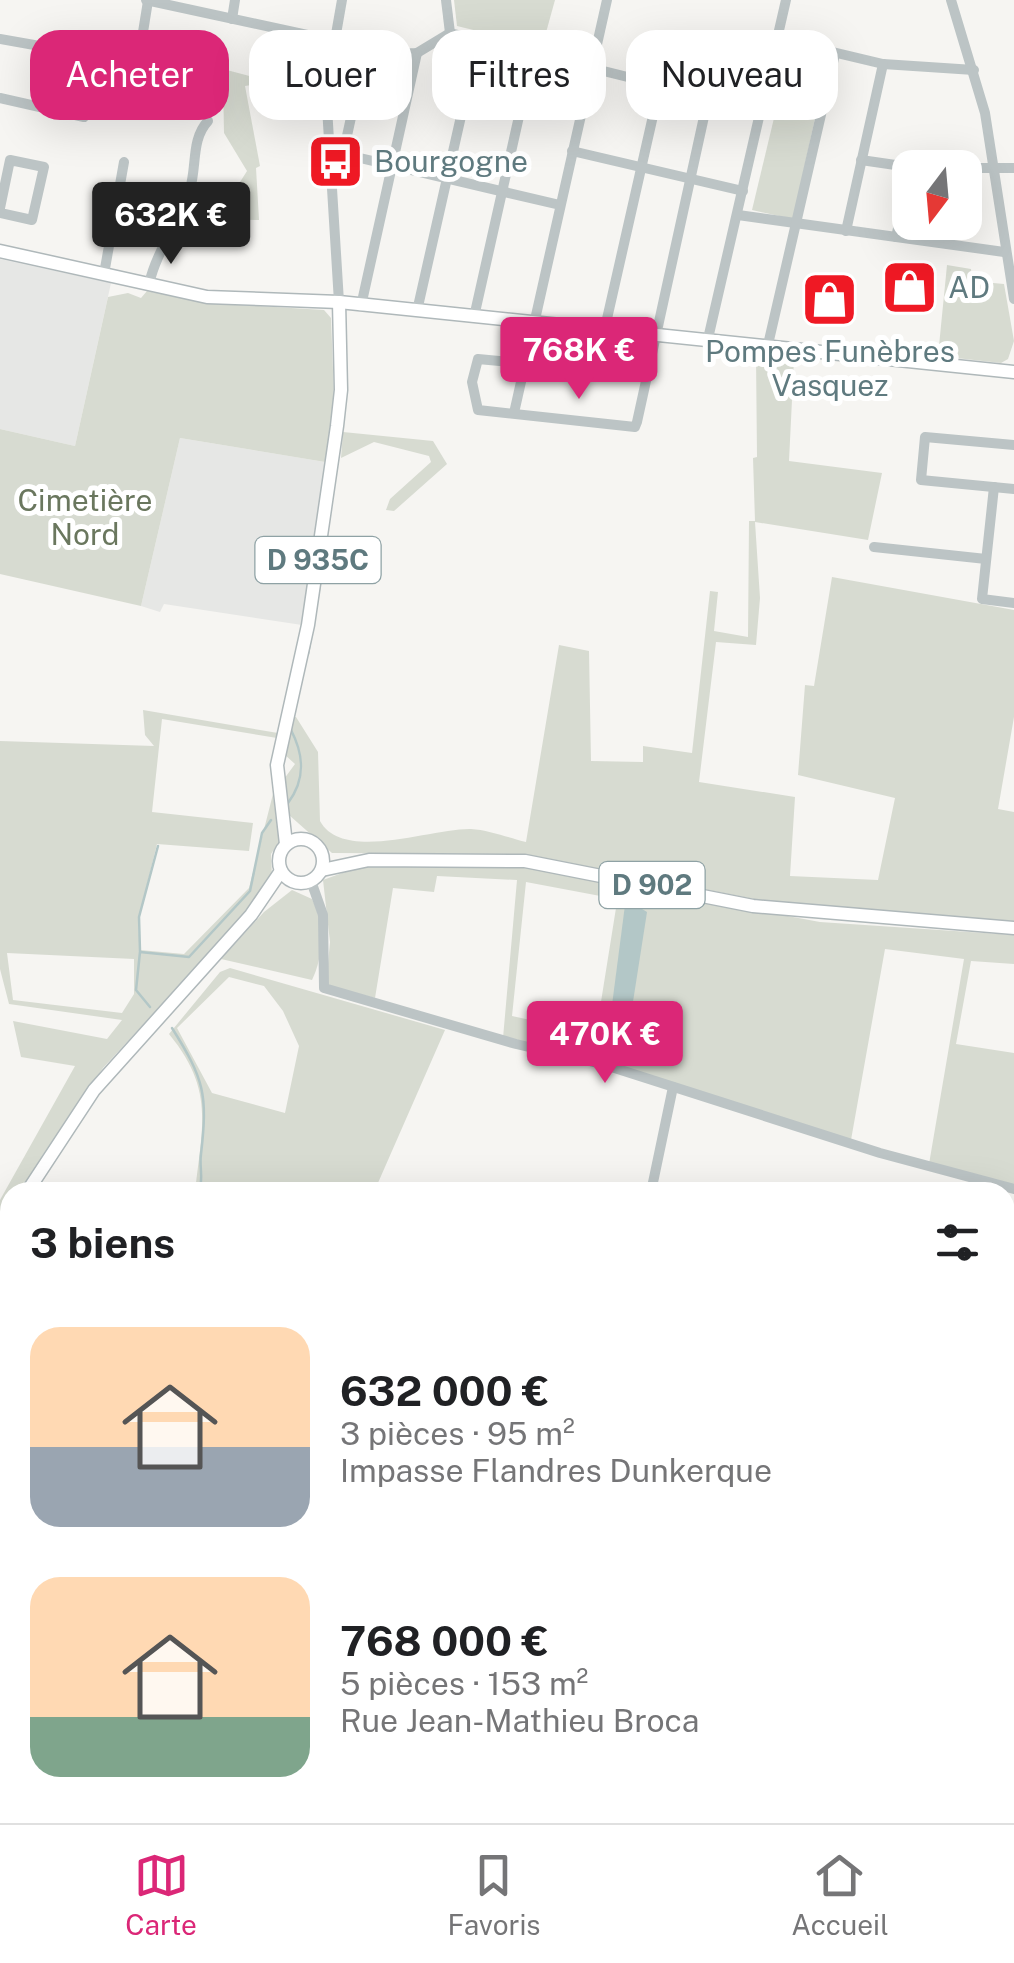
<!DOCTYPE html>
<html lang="fr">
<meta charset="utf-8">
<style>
:root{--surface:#fff;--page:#f2f2f2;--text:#202124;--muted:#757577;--line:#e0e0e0;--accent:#db2777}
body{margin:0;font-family:"Public Sans",sans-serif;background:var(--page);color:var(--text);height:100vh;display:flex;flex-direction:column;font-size:38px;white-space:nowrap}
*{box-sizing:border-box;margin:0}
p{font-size:32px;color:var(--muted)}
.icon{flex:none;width:55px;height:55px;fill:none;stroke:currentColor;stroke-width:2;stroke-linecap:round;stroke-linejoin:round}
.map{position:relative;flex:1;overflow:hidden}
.panel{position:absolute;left:0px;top:1182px;width:1015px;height:642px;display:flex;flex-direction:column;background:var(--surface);border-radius:30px 30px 0 0;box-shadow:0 10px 40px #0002}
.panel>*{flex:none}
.top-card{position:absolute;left:30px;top:30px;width:955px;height:90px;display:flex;gap:20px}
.needle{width:65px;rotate:196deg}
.fabs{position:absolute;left:892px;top:150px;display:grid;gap:20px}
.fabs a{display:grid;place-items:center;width:90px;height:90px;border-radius:20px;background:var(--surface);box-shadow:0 10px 40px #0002;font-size:50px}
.price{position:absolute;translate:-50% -85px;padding:0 22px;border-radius:10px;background:var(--accent);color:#fff;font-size:32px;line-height:65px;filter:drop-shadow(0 2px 5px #0008)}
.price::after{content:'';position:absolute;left:50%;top:60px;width:30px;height:22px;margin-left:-15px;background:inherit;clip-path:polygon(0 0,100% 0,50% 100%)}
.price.selected{background:#222;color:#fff}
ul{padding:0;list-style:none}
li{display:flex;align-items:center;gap:30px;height:250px;padding:0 30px}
li span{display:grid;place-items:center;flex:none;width:280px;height:200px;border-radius:30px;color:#555}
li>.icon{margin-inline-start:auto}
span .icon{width:120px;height:120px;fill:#fffc;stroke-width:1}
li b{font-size:42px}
h2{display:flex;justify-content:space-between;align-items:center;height:120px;padding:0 30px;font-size:42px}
.chip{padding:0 35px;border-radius:30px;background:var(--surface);box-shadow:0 10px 40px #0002;font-size:35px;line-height:90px}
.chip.selected{background:var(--accent);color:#fff}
.dock{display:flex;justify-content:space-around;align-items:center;height:140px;border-top:2px solid var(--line);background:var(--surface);font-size:28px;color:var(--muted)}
.dock a{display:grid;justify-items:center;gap:5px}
.dock .selected{color:var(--accent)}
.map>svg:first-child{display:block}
.built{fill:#e6e7e5}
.green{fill:#d7dbd1;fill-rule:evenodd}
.water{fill:#b3c7c7}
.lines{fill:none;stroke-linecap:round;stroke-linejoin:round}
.stream{stroke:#b3c7c7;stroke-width:2.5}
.major-casing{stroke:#afb8ba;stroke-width:15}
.minor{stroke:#bcc4c5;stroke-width:10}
.major{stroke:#fff;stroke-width:12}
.labels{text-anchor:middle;stroke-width:10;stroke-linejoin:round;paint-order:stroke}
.shield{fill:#fff;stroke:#8fa2a5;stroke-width:2.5}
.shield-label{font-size:28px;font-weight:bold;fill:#5f7a7f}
.poi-label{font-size:30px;fill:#5f7a7f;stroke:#fff;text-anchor:start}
.park-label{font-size:30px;fill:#6a775e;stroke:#fff}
</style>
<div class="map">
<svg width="1014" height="1823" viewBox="0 0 1014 1823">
<rect width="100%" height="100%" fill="#f6f5f2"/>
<g class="built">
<path d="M 0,259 L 111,283 L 75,446 L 0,429 Z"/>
<path d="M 180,438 L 325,462 L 302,625 L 164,604 L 160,612 L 141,606 Z"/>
</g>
<g class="green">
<path d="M 454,0 L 555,0 L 542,47 L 457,26 Z"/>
<path d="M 790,51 L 828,59 L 793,219 L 752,210 Z"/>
<path d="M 223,69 L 257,78 L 258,84 L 245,86 L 260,166 L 256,168 L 259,220 L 206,219 L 211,210 L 223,209 L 247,171 L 224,133 L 223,81 L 218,78 Z"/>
<path d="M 947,265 L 971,269 L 972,281 L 1004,284 L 1014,341 L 1008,359 L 1001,363 L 938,356 Z"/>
<path d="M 147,291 L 206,303 L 324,310 L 331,318 L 334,397 L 325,462 L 180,438 L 141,606 L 0,574 L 0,429 L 75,446 L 108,297 L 128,293 L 141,298 Z"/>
<path d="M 756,356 L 794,359 L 789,461 L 882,473 L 868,540 L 755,522 L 760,598 L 756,645 L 716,642 L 699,782 L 795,797 L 790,876 L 878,880 L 895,798 L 798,775 L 805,685 L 814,686 L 832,577 L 1014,610 L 1014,717 L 998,809 L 1014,812 L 1014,921 L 769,902 L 524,854 L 332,853 L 289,815 L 284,779 L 295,764 L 284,754 L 292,717 L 296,717 L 318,752 L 320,821 C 343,863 432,828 471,829 C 489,830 509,838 526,842 L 559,645 L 589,651 L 591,761 L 643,762 L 643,746 L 692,753 L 710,591 L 718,592 L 714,631 L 748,637 L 749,521 L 755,521 L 753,458 L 757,457 Z"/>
<path d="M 343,432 L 433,441 L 447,464 L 394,511 L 386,510 L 390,499 L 431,462 L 429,456 L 374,442 L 341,458 Z"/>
<path d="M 143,710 L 278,733 L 277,738 L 162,719 L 152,812 L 253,823 L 249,851 L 157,844 L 138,921 L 140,950 L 184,954 L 249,888 L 273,794 L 279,842 L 271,854 L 272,876 L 239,921 L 103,1068 L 19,1192 L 10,1192 L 10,1209 L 0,1228 L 0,1200 L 75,1066 L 21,1057 L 13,1021 L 107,1039 L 122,1020 L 9,1004 L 0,969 L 0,741 L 154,746 L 145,735 ZM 7,953 L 134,959 L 134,994 L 122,1013 L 13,1000 Z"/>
<path d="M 364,865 L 531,868 L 820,922 L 1014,935 L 1014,964 L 971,961 L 956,1044 L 1014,1053 L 1014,1185 L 929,1164 L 964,959 L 885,949 L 851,1140 L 592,1058 L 616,908 L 611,898 L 526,882 L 512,1016 L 535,1021 L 531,1046 L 503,1038 L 517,880 L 437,876 L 434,892 L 393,888 L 375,998 L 326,985 L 330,942 L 323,880 Z"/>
<path d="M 292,890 L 312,899 C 324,923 324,955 312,980 L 221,959 L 264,912 Z"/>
<path d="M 230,968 L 445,1030 L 374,1192 L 195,1192 C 202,1126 215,1090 169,1034 L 220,972 ZM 229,977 L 264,986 L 283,1011 L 299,1046 L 285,1113 L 212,1093 L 177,1028 Z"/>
<path d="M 1014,1274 L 1014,1435 L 1008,1457 L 1005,1292 Z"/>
</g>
<path class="water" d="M 632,903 L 647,912 L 632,1008 L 621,1013 L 612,1005 L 625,905 Z"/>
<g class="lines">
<g class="stream">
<path d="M 308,654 L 321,578"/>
<path d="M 288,803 C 306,779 304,755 291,730"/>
<path d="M 140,951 L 139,917 L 158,846"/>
<path d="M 150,1007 L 136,990 L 140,952 L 189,957 L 250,891 L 262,833 L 271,820"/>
<path d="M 172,1028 C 204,1079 208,1094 201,1154 C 199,1169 204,1177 199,1192"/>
</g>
<defs>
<g id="major">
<path d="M 0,251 L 207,297 L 339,302 L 1014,372"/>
<circle cx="301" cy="861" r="22"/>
<path d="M 286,844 L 277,765 L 308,625 L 337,426 L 341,390 L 339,302"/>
<path d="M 322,870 L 369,860 L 525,861 L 753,906 L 1014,928"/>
<path d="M 27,1192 L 94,1090 L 251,915 L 281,871"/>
<path d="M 0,1241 L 10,1223"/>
</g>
</defs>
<use href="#major" class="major-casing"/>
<g class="minor">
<path d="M 146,0 L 395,54 L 417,53 L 450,33 L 660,85 L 778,39 L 883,64 L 974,70"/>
<path d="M 446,0 L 450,33"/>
<path d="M 951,0 L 985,113 L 1014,299"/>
<path d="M 232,19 L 235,0"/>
<path d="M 0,39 L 68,51"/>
<path d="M 0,98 L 84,117 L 96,89 L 133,94 L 148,1"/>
<path d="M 572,151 L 743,191"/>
<path d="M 343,154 L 560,205"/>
<path d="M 861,160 L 916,168"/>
<path d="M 965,168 L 1014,168"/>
<path d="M 330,183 L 343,154 L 366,49"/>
<path d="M 0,208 L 10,160 L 44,167 L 32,220 L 0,213"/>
<path d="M 738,215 L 1004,252"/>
<path d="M 846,231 L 883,64"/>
<path d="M 896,237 L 910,176"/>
<path d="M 948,244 L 952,222"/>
<path d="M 104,274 L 124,162"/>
<path d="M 149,284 C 157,249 180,222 190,189 C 197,166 191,139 208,121"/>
<path d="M 339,302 L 326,91 L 342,0"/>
<path d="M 361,306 L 417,53"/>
<path d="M 417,311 L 478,41"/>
<path d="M 474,317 L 533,54"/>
<path d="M 604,332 L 660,85"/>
<path d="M 707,343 L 786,0"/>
<path d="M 767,349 L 835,54"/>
<path d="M 647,375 L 478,359 L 472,382 L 478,410 L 635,427 L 637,422 L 716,62"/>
<path d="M 514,413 L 607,0"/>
<path d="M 1014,445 L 925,437 L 921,480 L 1014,489"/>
<path d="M 994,487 L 982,599 L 1014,603"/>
<path d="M 874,547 L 986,559"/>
<path d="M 311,881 L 323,915 L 324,988 L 516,1044 L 602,1064 L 880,1153 L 1014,1189"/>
<path d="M 651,1192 L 673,1087"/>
<path d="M 1005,1608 L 1014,1612"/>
<path d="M 721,1823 L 724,1815"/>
<path d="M 792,1823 L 796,1815"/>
<path d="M 875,1823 L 879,1815"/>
</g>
<use href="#major" class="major"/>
</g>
<defs>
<symbol id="bus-square" viewBox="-11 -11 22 22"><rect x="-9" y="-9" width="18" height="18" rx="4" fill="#ef1924" stroke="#fff"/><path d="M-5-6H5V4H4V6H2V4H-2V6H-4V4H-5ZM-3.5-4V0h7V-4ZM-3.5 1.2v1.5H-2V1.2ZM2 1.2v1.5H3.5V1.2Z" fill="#fff"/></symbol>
<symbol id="shop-square" viewBox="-11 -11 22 22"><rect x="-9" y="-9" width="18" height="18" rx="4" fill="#ef1924" stroke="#fff"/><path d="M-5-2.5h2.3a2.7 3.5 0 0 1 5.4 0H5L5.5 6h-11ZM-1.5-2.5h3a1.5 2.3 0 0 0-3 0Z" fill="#fff"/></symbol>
</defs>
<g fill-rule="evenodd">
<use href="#bus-square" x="304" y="130" width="63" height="63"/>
<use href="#shop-square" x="878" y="256" width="63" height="63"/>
<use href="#shop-square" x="798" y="268" width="63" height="63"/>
</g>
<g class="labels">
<g class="shield">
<rect x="255.5" y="537" width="125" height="46" rx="8"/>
<rect x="599.5" y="862" width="105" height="46" rx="8"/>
</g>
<g class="shield-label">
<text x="318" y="570">D 935C</text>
<text x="652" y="895">D 902</text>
</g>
<g class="poi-label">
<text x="374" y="172">Bourgogne</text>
<text x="948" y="298">AD</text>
<text x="830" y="362" text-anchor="middle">Pompes Funèbres<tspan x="830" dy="34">Vasquez</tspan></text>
</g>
<g class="park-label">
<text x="85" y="511">Cimetière<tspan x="85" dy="34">Nord</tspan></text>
</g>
</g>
</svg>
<div class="fabs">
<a><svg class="needle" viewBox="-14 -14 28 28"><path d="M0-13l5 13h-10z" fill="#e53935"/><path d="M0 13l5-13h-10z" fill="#757577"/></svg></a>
</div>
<b class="price selected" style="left:171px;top:267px">632K €</b>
<b class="price" style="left:579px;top:402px">768K €</b>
<b class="price" style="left:605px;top:1086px">470K €</b>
<div class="top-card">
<a class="chip selected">Acheter</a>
<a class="chip">Louer</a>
<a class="chip">Filtres</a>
<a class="chip">Nouveau</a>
</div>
<section class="panel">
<h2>3 biens<svg class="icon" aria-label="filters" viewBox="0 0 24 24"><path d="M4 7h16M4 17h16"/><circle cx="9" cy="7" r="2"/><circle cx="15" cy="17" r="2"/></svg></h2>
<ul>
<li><span style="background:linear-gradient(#ffd9b3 60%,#9aa5b1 0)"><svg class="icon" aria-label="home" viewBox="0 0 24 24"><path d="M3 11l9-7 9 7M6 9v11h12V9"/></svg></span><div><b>632 000 €</b><p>3 pièces · 95 m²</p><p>Impasse Flandres Dunkerque</p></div></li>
<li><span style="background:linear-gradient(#ffd9b3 70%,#7fa58c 0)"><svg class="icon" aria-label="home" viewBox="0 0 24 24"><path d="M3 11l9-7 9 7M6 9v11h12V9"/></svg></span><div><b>768 000 €</b><p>5 pièces · 153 m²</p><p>Rue Jean-Mathieu Broca</p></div></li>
</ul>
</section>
</div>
<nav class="dock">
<a class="selected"><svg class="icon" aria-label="map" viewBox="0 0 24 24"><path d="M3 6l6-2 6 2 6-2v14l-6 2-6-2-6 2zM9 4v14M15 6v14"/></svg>Carte</a>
<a><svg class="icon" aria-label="saved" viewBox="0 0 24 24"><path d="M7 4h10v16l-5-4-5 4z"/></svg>Favoris</a>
<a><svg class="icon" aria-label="home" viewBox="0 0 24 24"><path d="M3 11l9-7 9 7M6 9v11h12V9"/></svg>Accueil</a>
</nav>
